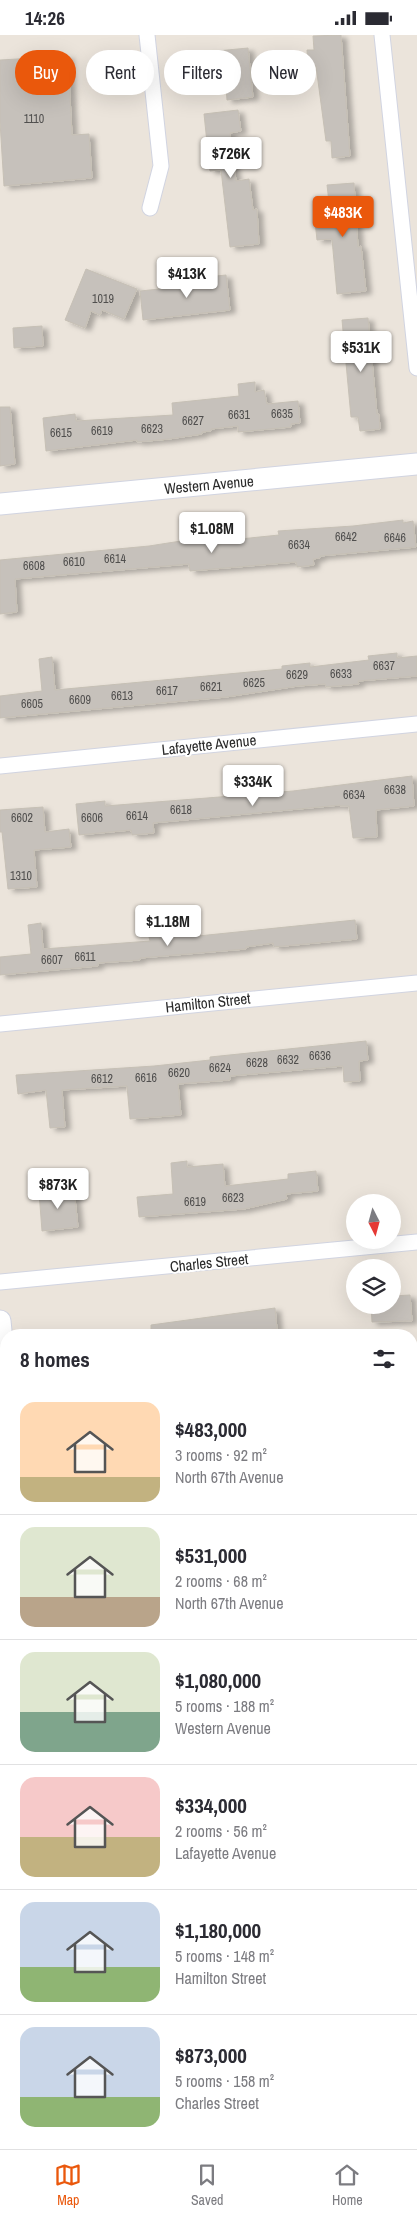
<!DOCTYPE html>
<meta charset="utf-8">
<style>
:root{--surface:#fff;--page:#f2f2f3;--text:#2b2b33;--muted:#7c7c81;--line:#e1e1e2;--accent:#ea580c}
body{margin:0;font-family:"Archivo Narrow",sans-serif;background:var(--page);color:var(--text);height:100vh;display:flex;flex-direction:column;font-size:19px;white-space:nowrap}
*{box-sizing:border-box;margin:0}
p{font-size:16px;color:var(--muted)}
.icon{flex:none;width:28px;height:28px;fill:none;stroke:currentColor;stroke-width:2;stroke-linecap:round;stroke-linejoin:round}
.map{position:relative;flex:1;overflow:hidden}
.sheet{position:absolute;left:0px;top:1294px;width:418px;height:821px;display:flex;flex-direction:column;background:var(--surface);border-radius:20px 20px 0 0;box-shadow:0 5px 20px #0002}
.sheet>*{flex:none}
.hud{position:absolute;left:15px;top:15px;width:388px;height:45px;display:flex;gap:10px}
.needle{width:32px;rotate:174deg}
.buttons{position:absolute;left:346px;top:1159px;display:grid;gap:10px}
.buttons a{display:grid;place-items:center;width:55px;height:55px;border-radius:50%;background:var(--surface);box-shadow:0 5px 20px #0002;font-size:25px}
.price{position:absolute;translate:-50% -42px;padding:0 11px;border-radius:5px;background:#fff;color:#222;font-size:16px;line-height:32px;filter:drop-shadow(0 1px 2px #0008)}
.price::after{content:'';position:absolute;left:50%;top:30px;width:15px;height:11px;margin-left:-8px;background:inherit;clip-path:polygon(0 0,100% 0,50% 100%)}
.price.selected{background:var(--accent);color:#fff}
ul{padding:0;list-style:none}
li{display:flex;align-items:center;gap:15px;height:125px;padding:0 20px}
li+li{border-top:1px solid var(--line)}
li span{display:grid;place-items:center;flex:none;width:140px;height:100px;border-radius:15px;color:#555}
li>.icon{margin-inline-start:auto}
span .icon{width:60px;height:60px;fill:#fffc;stroke-width:1}
li b{font-size:21px}
h2{display:flex;justify-content:space-between;align-items:center;height:60px;padding:0 20px;font-size:21px}
.pill{padding:0 18px;border-radius:22px;background:var(--surface);box-shadow:0 5px 20px #0002;font-size:18px;line-height:45px}
.pill.selected{background:var(--accent);color:#fff}
.status{display:flex;justify-content:space-between;align-items:center;height:35px;padding:0 25px;background:var(--surface);direction:ltr}
.status svg{height:14px;fill:currentColor}
.menu{display:flex;justify-content:space-around;align-items:center;height:70px;border-top:1px solid var(--line);background:var(--surface);font-size:14px;color:var(--muted)}
.menu a{display:grid;justify-items:center;gap:2px}
.menu .selected{color:var(--accent)}
.map>svg:first-child{display:block}
.building{fill:#c6c1bb;stroke:#c6c0b5;filter:url(#shadow)}
.lines{fill:none;stroke-linecap:round;stroke-linejoin:round}
.street-casing{stroke:#d1d4e1;stroke-width:17}
.secondary-casing{stroke:#d1d4e1;stroke-width:23}
.street{stroke:#fff;stroke-width:15}
.secondary{stroke:#fff;stroke-width:21}
.labels{text-anchor:middle;stroke-width:4;stroke-linejoin:round;paint-order:stroke}
.number-label{font-size:12px;fill:#504f4e}
.street-label{font-size:15px;fill:#292929;stroke:#fff}
</style>
<div class="status"><b>14:26</b><svg viewBox="0 0 49 12"><path d="M0 12V9h3v3zM5 12V6h3v6zM10 12V3h3v9zM15 12V0h3v12zM26 1h20v11H26zM47 4h2v5h-2z"/></svg></div>
<div class="map">
<svg width="417" height="2114" viewBox="0 0 417 2114">
<defs>
<filter id="shadow"><feDropShadow dx="5.5" dy="3" stdDeviation="2.5" flood-color="#0004"/></filter>
</defs>
<rect width="100%" height="100%" fill="#ebe4db"/>
<g class="building">
<path d="M 341,0 L 350,121 L 332,123 L 331,106 L 326,106 L 316,31 L 308,32 L 307,15 L 314,15 L 313,1 Z"/>
<path d="M 248,13 L 253,62 L 227,65 L 225,39 L 199,41 L 196,18 Z"/>
<path d="M 68,21 L 72,100 L 89,99 L 92,143 L 4,151 L 0,87 L 0,25 Z"/>
<path d="M 238,75 L 241,96 L 230,98 L 236,146 L 249,144 L 253,175 L 257,174 L 259,209 L 230,212 L 221,135 L 210,136 L 204,79 Z"/>
<path d="M 354,148 L 358,212 L 361,211 L 366,256 L 337,259 L 332,204 L 317,205 L 314,177 L 330,176 L 327,150 Z"/>
<path d="M 86,234 L 137,254 L 124,284 L 102,275 L 100,280 L 91,276 L 85,293 L 65,285 Z"/>
<path d="M 226,240 L 230,275 L 143,285 L 140,256 L 198,250 L 197,243 Z"/>
<path d="M 368,283 L 377,379 L 379,379 L 380,394 L 360,396 L 358,382 L 351,382 L 342,285 Z"/>
<path d="M 42,291 L 43,311 L 14,313 L 13,293 Z"/>
<path d="M 255,347 L 255,357 L 264,355 L 267,369 L 298,366 L 300,388 L 291,389 L 291,392 L 238,397 L 238,391 L 211,394 L 211,396 L 202,397 L 202,399 L 169,404 L 137,407 L 137,405 L 46,416 L 43,383 L 75,379 L 76,386 L 173,380 L 172,368 L 239,361 L 238,349 Z"/>
<path d="M 0,372 L 10,372 L 15,429 L 0,431 Z"/>
<path d="M 403,485 L 403,488 L 413,486 L 416,512 L 320,521 L 320,523 L 313,524 L 314,530 L 297,532 L 296,527 L 190,536 L 189,529 L 15,544 L 17,577 L 0,579 L 0,525 L 149,511 L 200,503 L 201,508 L 279,500 L 278,496 L 353,491 Z"/>
<path d="M 397,618 L 397,623 L 417,621 L 417,641 L 358,646 L 359,649 L 326,652 L 325,649 L 298,651 L 226,662 L 0,683 L 0,661 L 42,656 L 39,624 L 52,622 L 55,655 L 282,634 L 282,631 L 310,628 L 310,632 L 369,625 L 368,621 Z"/>
<path d="M 412,741 L 414,771 L 376,775 L 377,802 L 353,803 L 349,771 L 340,771 L 340,770 L 153,788 L 154,798 L 132,800 L 131,795 L 79,800 L 76,769 L 105,766 L 105,771 L 207,763 L 293,756 Z"/>
<path d="M 43,772 L 45,797 L 69,794 L 71,812 L 34,815 L 37,852 L 8,854 L 2,797 L 0,797 L 0,775 Z"/>
<path d="M 355,885 L 357,904 L 274,912 L 273,908 L 246,912 L 246,914 L 140,923 L 140,925 L 98,928 L 98,931 L 0,940 L 0,922 L 31,919 L 28,890 L 41,888 L 43,914 L 150,906 L 149,902 L 171,900 L 197,899 L 198,901 Z"/>
<path d="M 366,1006 L 368,1025 L 359,1026 L 360,1046 L 344,1047 L 343,1031 L 230,1041 L 230,1045 L 178,1049 L 181,1080 L 130,1084 L 127,1051 L 62,1055 L 65,1092 L 50,1093 L 46,1055 L 18,1059 L 16,1040 L 154,1031 L 210,1025 L 210,1022 Z"/>
<path d="M 187,1126 L 187,1132 L 223,1129 L 225,1151 L 288,1144 L 288,1139 L 316,1136 L 318,1156 L 286,1159 L 287,1164 L 244,1174 L 139,1182 L 137,1162 L 173,1159 L 171,1128 Z"/>
<path d="M 74,1154 L 78,1192 L 42,1196 L 39,1157 Z"/>
<path d="M 410,1260 L 412,1286 L 372,1287 L 371,1270 L 392,1270 L 392,1261 Z"/>
<path d="M 275,1273 L 277,1294 L 257,1296 L 257,1294 L 211,1300 L 151,1300 L 151,1290 Z"/>
</g>
<g class="lines">
<defs>
<g id="street">
<path d="M 147,0 L 161,131 L 150,173"/>
<path d="M 382,0 L 417,333"/>
<path d="M 0,731 L 417,689"/>
<path d="M 0,989 L 417,948"/>
<path d="M 0,1247 L 417,1207"/>
<path d="M 411,1466 L 417,1465"/>
<path d="M 0,1504 L 6,1504"/>
<path d="M 411,1724 L 417,1723"/>
<path d="M 0,1762 L 6,1762"/>
<path d="M 411,1980 L 417,1979"/>
<path d="M 0,2022 L 6,2022"/>
<path d="M 308,2114 L 310,2109"/>
</g>
<g id="secondary">
<path d="M 0,469 L 417,429"/>
<path d="M 0,1286 L 6,1345"/>
<path d="M 86,2109 L 87,2114"/>
</g>
</defs>
<use href="#street" class="street-casing"/>
<use href="#secondary" class="secondary-casing"/>
<use href="#street" class="street"/>
<use href="#secondary" class="secondary"/>
</g>
<g class="labels">
<g class="number-label">
<text x="34" y="88">1110</text>
<text x="103" y="268">1019</text>
<text x="282" y="383">6635</text>
<text x="239" y="384">6631</text>
<text x="193" y="390">6627</text>
<text x="152" y="398">6623</text>
<text x="102" y="400">6619</text>
<text x="61" y="402">6615</text>
<text x="346" y="506">6642</text>
<text x="395" y="507">6646</text>
<text x="299" y="514">6634</text>
<text x="115" y="528">6614</text>
<text x="74" y="531">6610</text>
<text x="34" y="535">6608</text>
<text x="384" y="635">6637</text>
<text x="341" y="643">6633</text>
<text x="297" y="644">6629</text>
<text x="254" y="652">6625</text>
<text x="211" y="656">6621</text>
<text x="167" y="660">6617</text>
<text x="122" y="665">6613</text>
<text x="80" y="669">6609</text>
<text x="32" y="673">6605</text>
<text x="395" y="759">6638</text>
<text x="354" y="764">6634</text>
<text x="181" y="779">6618</text>
<text x="137" y="785">6614</text>
<text x="22" y="787">6602</text>
<text x="92" y="787">6606</text>
<text x="21" y="845">1310</text>
<text x="85" y="926">6611</text>
<text x="52" y="929">6607</text>
<text x="320" y="1025">6636</text>
<text x="288" y="1029">6632</text>
<text x="257" y="1032">6628</text>
<text x="220" y="1037">6624</text>
<text x="179" y="1042">6620</text>
<text x="146" y="1047">6616</text>
<text x="102" y="1048">6612</text>
<text x="233" y="1167">6623</text>
<text x="195" y="1171">6619</text>
</g>
<g class="street-label">
<text transform="translate(209 450) rotate(-5)" y="5">Western Avenue</text>
<text transform="translate(209 710) rotate(-6)" y="5">Lafayette Avenue</text>
<text transform="translate(208 968) rotate(-6)" y="5">Hamilton Street</text>
<text transform="translate(209 1228) rotate(-6)" y="5">Charles Street</text>
</g>
</g>
</svg>
<div class="buttons">
<a><svg class="needle" viewBox="-14 -14 28 28"><path d="M0-13l5 13h-10z" fill="#e53935"/><path d="M0 13l5-13h-10z" fill="#7c7c81"/></svg></a>
<a><svg class="icon" aria-label="layers" viewBox="0 0 24 24"><path d="M12 4l9 5-9 5-9-5zM3 14l9 5 9-5"/></svg></a>
</div>
<b class="price" style="left:231px;top:144px">$726K</b>
<b class="price selected" style="left:343px;top:203px">$483K</b>
<b class="price" style="left:187px;top:264px">$413K</b>
<b class="price" style="left:361px;top:338px">$531K</b>
<b class="price" style="left:212px;top:519px">$1.08M</b>
<b class="price" style="left:253px;top:772px">$334K</b>
<b class="price" style="left:168px;top:912px">$1.18M</b>
<b class="price" style="left:58px;top:1175px">$873K</b>
<div class="hud">
<a class="pill selected">Buy</a>
<a class="pill">Rent</a>
<a class="pill">Filters</a>
<a class="pill">New</a>
</div>
<section class="sheet">
<h2>8 homes<svg class="icon" aria-label="filters" viewBox="0 0 24 24"><path d="M4 7h16M4 17h16"/><circle cx="9" cy="7" r="2"/><circle cx="15" cy="17" r="2"/></svg></h2>
<ul>
<li><span style="background:linear-gradient(#ffd9b3 75%,#c2b280 0)"><svg class="icon" aria-label="home" viewBox="0 0 24 24"><path d="M3 11l9-7 9 7M6 9v11h12V9"/></svg></span><div><b>$483,000</b><p>3 rooms · 92 m²</p><p>North 67th Avenue</p></div></li>
<li><span style="background:linear-gradient(#dfe7d0 70%,#b9a48a 0)"><svg class="icon" aria-label="home" viewBox="0 0 24 24"><path d="M3 11l9-7 9 7M6 9v11h12V9"/></svg></span><div><b>$531,000</b><p>2 rooms · 68 m²</p><p>North 67th Avenue</p></div></li>
<li><span style="background:linear-gradient(#dfe7d0 60%,#7fa58c 0)"><svg class="icon" aria-label="home" viewBox="0 0 24 24"><path d="M3 11l9-7 9 7M6 9v11h12V9"/></svg></span><div><b>$1,080,000</b><p>5 rooms · 188 m²</p><p>Western Avenue</p></div></li>
<li><span style="background:linear-gradient(#f6c9c9 60%,#c2b280 0)"><svg class="icon" aria-label="home" viewBox="0 0 24 24"><path d="M3 11l9-7 9 7M6 9v11h12V9"/></svg></span><div><b>$334,000</b><p>2 rooms · 56 m²</p><p>Lafayette Avenue</p></div></li>
<li><span style="background:linear-gradient(#c9d6e8 65%,#8fb573 0)"><svg class="icon" aria-label="home" viewBox="0 0 24 24"><path d="M3 11l9-7 9 7M6 9v11h12V9"/></svg></span><div><b>$1,180,000</b><p>5 rooms · 148 m²</p><p>Hamilton Street</p></div></li>
<li><span style="background:linear-gradient(#c9d6e8 70%,#8fb573 0)"><svg class="icon" aria-label="home" viewBox="0 0 24 24"><path d="M3 11l9-7 9 7M6 9v11h12V9"/></svg></span><div><b>$873,000</b><p>5 rooms · 158 m²</p><p>Charles Street</p></div></li>
</ul>
</section>
</div>
<nav class="menu">
<a class="selected"><svg class="icon" aria-label="map" viewBox="0 0 24 24"><path d="M3 6l6-2 6 2 6-2v14l-6 2-6-2-6 2zM9 4v14M15 6v14"/></svg>Map</a>
<a><svg class="icon" aria-label="saved" viewBox="0 0 24 24"><path d="M7 4h10v16l-5-4-5 4z"/></svg>Saved</a>
<a><svg class="icon" aria-label="home" viewBox="0 0 24 24"><path d="M3 11l9-7 9 7M6 9v11h12V9"/></svg>Home</a>
</nav>
